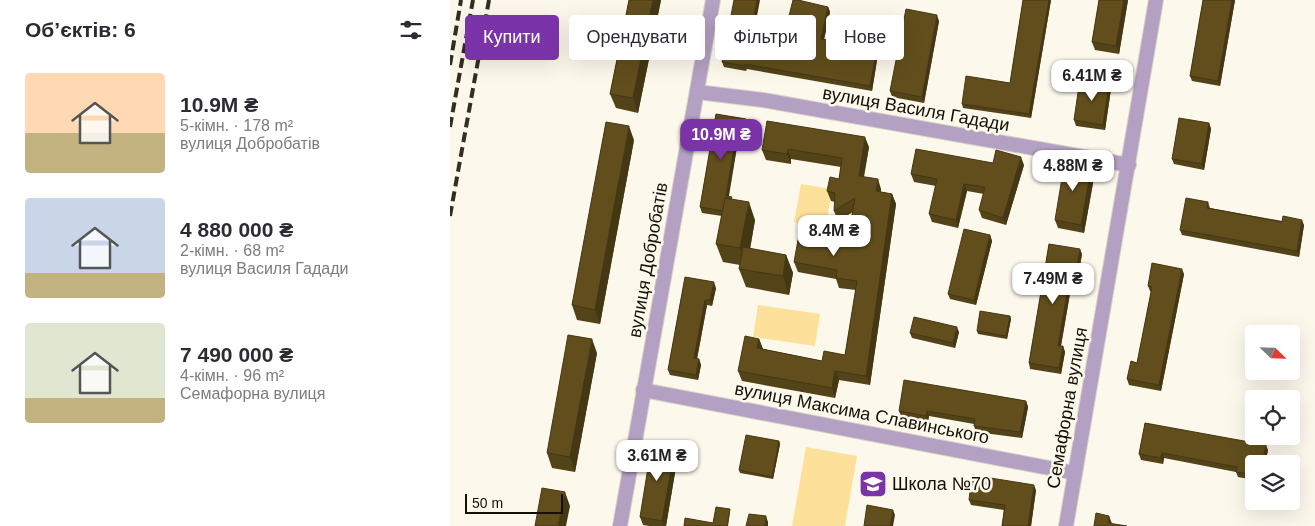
<!DOCTYPE html>
<html lang="uk">
<meta charset="utf-8">
<style>
:root{--surface:#fff;--page:#f2f2f3;--text:#2b2b33;--muted:#7c7c81;--accent:#7b34a7}
body{margin:0;font-family:Helvetica,sans-serif;background:var(--page);color:var(--text);height:100vh;display:flex;flex-direction:column;font-size:19px;white-space:nowrap}
*{box-sizing:border-box;margin:0}
p{font-size:16px;color:var(--muted)}
.icon{flex:none;width:28px;height:28px;fill:none;stroke:currentColor;stroke-width:2;stroke-linecap:round;stroke-linejoin:round}
.map{position:relative;flex:1;overflow:hidden}
.details{display:flex;flex-direction:column;background:var(--surface);width:450px}
.details>*{flex:none}
.hud{position:absolute;left:15px;top:15px;width:475px;height:45px;display:flex;gap:10px}
.needle{width:32px;rotate:113deg}
.tools{position:absolute;left:795px;top:325px;display:grid;gap:10px}
.tools a{display:grid;place-items:center;width:55px;height:55px;border-radius:5px;background:var(--surface);box-shadow:0 5px 20px #0002;font-size:25px}
.scale{position:absolute;left:15px;bottom:12px;width:98px;box-sizing:border-box;padding-left:5px;border:2px solid #141006;border-top:0;font-size:14px;line-height:18px;white-space:nowrap;color:#141006;-webkit-text-stroke:4px #fdf8ec;paint-order:stroke}
.price{position:absolute;translate:-50% -42px;padding:0 11px;border-radius:10px;background:#fff;color:#222;font-size:16px;line-height:32px;filter:drop-shadow(0 1px 2px #0008)}
.price::after{content:'';position:absolute;left:50%;top:30px;width:15px;height:11px;margin-left:-8px;background:inherit;clip-path:polygon(0 0,100% 0,50% 100%)}
.price.active{background:var(--accent);color:#fff}
ul{padding:0;list-style:none}
li{display:flex;align-items:center;gap:15px;height:125px;padding:0 25px}
li span{display:grid;place-items:center;flex:none;width:140px;height:100px;border-radius:5px;color:#555}
li>.icon{margin-inline-start:auto}
span .icon{width:60px;height:60px;fill:#fffc;stroke-width:1}
li b{font-size:21px}
h2{display:flex;justify-content:space-between;align-items:center;height:60px;padding:0 25px;font-size:21px}
.chip{padding:0 18px;border-radius:5px;background:var(--surface);box-shadow:0 5px 20px #0002;font-size:18px;line-height:45px}
.chip.active{background:var(--accent);color:#fff}
main{display:flex;flex:1;min-height:0}
.map>svg:first-child{display:block}
.green{fill:#fde19a}
.lines{fill:none;stroke-linecap:round;stroke-linejoin:round}
.minor-casing{stroke:#d8d3c7;stroke-width:16}
.minor{stroke:#b4a0c3;stroke-width:14}
.rail{stroke:#322e24;stroke-width:4;stroke-dasharray:10 5;stroke-linecap:butt}
.wall{fill:#534318}
.shaded-wall{fill:#443714}
.building{fill:#614e1c;stroke:#443714}
.labels{text-anchor:middle;stroke-width:5;stroke-linejoin:round;paint-order:stroke}
.street-label{font-size:18px;fill:#141006;stroke:#fdf8ec}
.poi-label{font-size:18px;fill:#141006;stroke:#fdf8ec;text-anchor:start}
</style>
<main>
<section class="details">
<h2>Об’єктів: 6<svg class="icon" aria-label="filters" viewBox="0 0 24 24"><path d="M4 7h16M4 17h16"/><circle cx="9" cy="7" r="2"/><circle cx="15" cy="17" r="2"/></svg></h2>
<ul>
<li><span style="background:linear-gradient(#ffd9b3 60%,#c2b280 0)"><svg class="icon" aria-label="home" viewBox="0 0 24 24"><path d="M3 11l9-7 9 7M6 9v11h12V9"/></svg></span><div><b>10.9M ₴</b><p>5-кімн. · 178 m²</p><p>вулиця Добробатів</p></div></li>
<li><span style="background:linear-gradient(#c9d6e8 75%,#c2b280 0)"><svg class="icon" aria-label="home" viewBox="0 0 24 24"><path d="M3 11l9-7 9 7M6 9v11h12V9"/></svg></span><div><b>4 880 000 ₴</b><p>2-кімн. · 68 m²</p><p>вулиця Василя Гадади</p></div></li>
<li><span style="background:linear-gradient(#dfe7d0 75%,#c2b280 0)"><svg class="icon" aria-label="home" viewBox="0 0 24 24"><path d="M3 11l9-7 9 7M6 9v11h12V9"/></svg></span><div><b>7 490 000 ₴</b><p>4-кімн. · 96 m²</p><p>Семафорна вулиця</p></div></li>
</ul>
</section>
<div class="map">
<svg width="865" height="526" viewBox="0 0 865 526">
<rect width="100%" height="100%" fill="#fdf8ec"/>
<g class="green">
<path d="M 351,184 L 382,189 L 376,227 L 344,222 Z"/>
<path d="M 308,305 L 370,314 L 365,346 L 303,337 Z"/>
<path d="M 356,447 L 407,456 L 395,526 L 342,526 Z"/>
</g>
<g class="lines">
<defs>
<g id="minor">
<path d="M 247,92 L 313,100 L 679,165"/>
<path d="M 193,390 L 625,473"/>
<path d="M 170,526 L 263,0"/>
<path d="M 616,526 L 706,0"/>
</g>
</defs>
<use href="#minor" class="minor-casing"/>
<use href="#minor" class="minor"/>
<g class="rail">
<path d="M 0,65 L 11,0"/>
<path d="M 0,127 L 23,0"/>
<path d="M 0,216 L 39,0"/>
</g>
</g>
<g class="wall">
<path d="M 179,0 L 211,0 L 188,113 L 166,108 L 160,94 Z"/>
<path d="M 573,0 L 601,0 L 581,118 L 513,108 L 512,104 L 560,83 Z"/>
<path d="M 649,0 L 678,0 L 669,54 L 645,50 L 642,42 Z"/>
<path d="M 753,0 L 785,0 L 770,86 L 742,81 L 740,76 Z"/>
<path d="M 378,7 L 380,12 L 374,39 L 427,49 L 428,54 L 422,91 L 297,69 L 296,71 L 274,67 L 272,62 L 305,27 L 327,31 L 337,24 Z"/>
<path d="M 489,21 L 474,103 L 442,97 L 440,91 Z"/>
<path d="M 659,84 L 661,89 L 655,130 L 626,126 L 624,120 Z"/>
<path d="M 266,114 L 296,119 L 298,124 L 294,142 L 288,141 L 278,197 L 282,199 L 305,220 L 300,249 L 336,255 L 343,273 L 339,295 L 296,287 L 289,269 L 290,265 L 273,262 L 266,244 L 272,216 L 252,213 L 250,207 Z"/>
<path d="M 759,123 L 761,129 L 754,170 L 724,164 L 722,159 Z"/>
<path d="M 184,140 L 150,324 L 127,320 L 122,305 Z"/>
<path d="M 419,147 L 414,177 L 431,189 L 431,192 L 442,194 L 446,204 L 420,385 L 389,380 L 385,398 L 292,381 L 288,371 L 309,339 L 313,349 L 372,361 L 395,355 L 406,290 L 389,288 L 386,279 L 348,272 L 344,262 L 390,248 L 397,244 L 403,212 L 388,221 L 384,211 L 385,202 L 381,201 L 377,191 L 389,179 L 391,167 L 341,159 L 341,164 L 316,160 L 312,150 Z"/>
<path d="M 543,163 L 574,165 L 556,225 L 532,218 L 529,210 L 534,194 L 517,191 L 508,228 L 482,222 L 479,214 L 486,186 L 464,182 L 461,174 Z"/>
<path d="M 642,164 L 645,172 L 634,233 L 608,228 L 605,220 Z"/>
<path d="M 758,202 L 760,208 L 854,225 L 849,257 L 732,235 L 730,230 Z"/>
<path d="M 540,235 L 542,241 L 526,305 L 500,299 L 498,294 Z"/>
<path d="M 599,244 L 632,254 L 628,277 L 623,276 L 611,346 L 613,346 L 615,352 L 611,374 L 580,369 L 579,363 Z"/>
<path d="M 734,274 L 711,391 L 679,385 L 677,379 L 687,363 L 701,292 L 700,291 L 698,286 Z"/>
<path d="M 235,277 L 266,288 L 262,306 L 257,305 L 247,359 L 249,359 L 251,365 L 248,380 L 220,375 L 218,370 Z"/>
<path d="M 560,316 L 561,319 L 557,339 L 528,334 L 527,331 Z"/>
<path d="M 509,332 L 505,348 L 462,338 L 460,333 Z"/>
<path d="M 147,353 L 125,472 L 102,468 L 97,453 Z"/>
<path d="M 576,401 L 578,407 L 572,438 L 526,432 L 524,426 L 524,424 L 479,416 L 478,421 L 451,416 L 449,411 Z"/>
<path d="M 695,423 L 818,450 L 815,464 L 804,464 L 804,480 L 788,477 L 786,472 L 714,458 L 713,464 L 691,460 L 689,454 Z"/>
<path d="M 329,441 L 330,444 L 323,479 L 290,473 L 289,470 Z"/>
<path d="M 228,455 L 216,526 L 199,526 L 193,525 L 190,517 Z"/>
<path d="M 586,490 L 581,526 L 552,526 L 554,510 L 521,505 L 519,500 Z"/>
</g>
<g class="shaded-wall">
<path d="M 203,0 L 211,0 L 188,113 L 183,98 Z"/>
<path d="M 307,0 L 310,0 L 304,32 L 302,27 Z"/>
<path d="M 599,0 L 601,0 L 581,118 L 579,114 Z"/>
<path d="M 674,0 L 678,0 L 669,54 L 666,46 Z"/>
<path d="M 782,0 L 785,0 L 770,86 L 768,81 Z"/>
<path d="M 378,7 L 380,12 L 373,44 L 371,39 Z"/>
<path d="M 487,15 L 489,21 L 474,103 L 472,97 Z"/>
<path d="M 427,49 L 428,54 L 422,91 L 420,86 Z"/>
<path d="M 659,84 L 661,89 L 655,130 L 653,125 Z"/>
<path d="M 296,119 L 298,124 L 294,142 L 292,137 Z"/>
<path d="M 759,123 L 761,129 L 754,170 L 752,164 Z"/>
<path d="M 179,126 L 184,140 L 150,324 L 145,310 Z"/>
<path d="M 286,136 L 288,141 L 278,202 L 276,196 Z"/>
<path d="M 415,137 L 419,147 L 412,185 L 409,176 Z"/>
<path d="M 338,149 L 341,159 L 341,164 L 337,154 Z"/>
<path d="M 571,157 L 574,165 L 556,225 L 553,218 Z"/>
<path d="M 642,164 L 645,172 L 634,233 L 631,225 Z"/>
<path d="M 428,179 L 431,189 L 429,201 L 426,191 Z"/>
<path d="M 514,184 L 517,191 L 508,228 L 506,220 Z"/>
<path d="M 442,194 L 446,204 L 420,385 L 416,376 Z"/>
<path d="M 299,202 L 305,220 L 297,266 L 290,248 Z"/>
<path d="M 852,220 L 854,225 L 849,257 L 847,251 Z"/>
<path d="M 540,235 L 542,241 L 526,305 L 524,300 Z"/>
<path d="M 630,249 L 632,254 L 628,277 L 626,272 Z"/>
<path d="M 336,255 L 343,273 L 339,295 L 333,276 Z"/>
<path d="M 732,269 L 734,274 L 711,391 L 709,385 Z"/>
<path d="M 621,271 L 623,276 L 610,351 L 608,346 Z"/>
<path d="M 264,282 L 266,288 L 262,306 L 260,300 Z"/>
<path d="M 255,300 L 257,305 L 246,364 L 244,358 Z"/>
<path d="M 560,316 L 561,319 L 557,339 L 556,336 Z"/>
<path d="M 507,327 L 509,332 L 505,348 L 503,343 Z"/>
<path d="M 142,339 L 147,353 L 125,472 L 120,457 Z"/>
<path d="M 309,339 L 313,349 L 311,358 L 307,348 Z"/>
<path d="M 613,346 L 615,352 L 611,374 L 609,368 Z"/>
<path d="M 249,359 L 251,365 L 248,380 L 246,375 Z"/>
<path d="M 385,371 L 389,380 L 385,398 L 382,388 Z"/>
<path d="M 576,401 L 578,407 L 572,438 L 570,432 Z"/>
<path d="M 477,411 L 479,416 L 478,421 L 476,416 Z"/>
<path d="M 329,441 L 330,444 L 323,479 L 322,477 Z"/>
<path d="M 816,445 L 818,450 L 815,464 L 812,464 Z"/>
<path d="M 225,447 L 228,455 L 216,526 L 214,526 L 212,521 Z"/>
<path d="M 712,453 L 714,458 L 713,464 L 711,458 Z"/>
<path d="M 584,485 L 586,490 L 581,526 L 578,526 Z"/>
<path d="M 115,492 L 120,506 L 116,526 L 108,526 Z"/>
<path d="M 280,509 L 280,512 L 278,526 L 277,526 Z"/>
<path d="M 443,510 L 445,515 L 443,526 L 440,526 Z"/>
<path d="M 316,516 L 318,522 L 318,526 L 315,526 Z"/>
<path d="M 659,516 L 663,526 L 658,523 Z"/>
</g>
<g class="building">
<path d="M 179,0 L 203,0 L 183,98 L 160,94 Z"/>
<path d="M 284,0 L 307,0 L 302,27 L 327,31 L 328,23 L 337,24 L 343,0 L 348,0 L 378,7 L 371,39 L 427,49 L 420,86 L 295,64 L 295,66 L 272,62 Z"/>
<path d="M 573,0 L 599,0 L 579,114 L 512,104 L 516,76 L 560,83 Z"/>
<path d="M 649,0 L 674,0 L 666,46 L 642,42 Z"/>
<path d="M 753,0 L 782,0 L 768,81 L 740,76 Z"/>
<path d="M 456,9 L 487,15 L 472,97 L 440,91 Z"/>
<path d="M 630,79 L 659,84 L 653,125 L 624,120 Z"/>
<path d="M 266,114 L 296,119 L 292,137 L 286,136 L 276,196 L 282,197 L 281,199 L 275,198 L 273,211 L 250,207 Z"/>
<path d="M 729,118 L 759,123 L 752,164 L 722,159 Z"/>
<path d="M 317,121 L 415,137 L 409,176 L 428,179 L 426,191 L 442,194 L 416,376 L 385,371 L 382,388 L 288,371 L 295,336 L 309,339 L 307,348 L 372,361 L 374,351 L 395,355 L 407,281 L 386,278 L 387,270 L 344,262 L 348,240 L 390,248 L 391,243 L 397,244 L 405,198 L 384,211 L 385,193 L 377,191 L 380,177 L 389,179 L 392,158 L 338,149 L 337,154 L 312,150 Z"/>
<path d="M 156,122 L 179,126 L 145,310 L 122,305 Z"/>
<path d="M 466,149 L 543,163 L 546,150 L 571,157 L 553,218 L 529,210 L 535,187 L 514,184 L 506,220 L 479,214 L 487,179 L 461,174 Z"/>
<path d="M 615,160 L 642,164 L 631,225 L 605,220 Z"/>
<path d="M 275,198 L 299,202 L 290,248 L 266,244 Z"/>
<path d="M 736,198 L 758,202 L 757,208 L 832,222 L 833,216 L 852,220 L 847,251 L 730,230 Z"/>
<path d="M 514,229 L 540,235 L 524,300 L 498,294 Z"/>
<path d="M 599,244 L 630,249 L 626,272 L 621,271 L 608,346 L 613,346 L 609,368 L 579,363 Z"/>
<path d="M 293,247 L 336,255 L 333,276 L 289,269 Z"/>
<path d="M 702,263 L 732,269 L 709,385 L 677,379 L 681,361 L 687,363 L 702,287 L 698,286 Z"/>
<path d="M 235,277 L 264,282 L 260,300 L 255,300 L 244,358 L 249,359 L 246,375 L 218,370 Z"/>
<path d="M 530,311 L 560,316 L 556,336 L 527,331 Z"/>
<path d="M 464,317 L 507,327 L 503,343 L 460,333 Z"/>
<path d="M 118,335 L 142,339 L 120,457 L 97,453 Z"/>
<path d="M 454,380 L 576,401 L 570,432 L 524,426 L 525,419 L 477,411 L 476,416 L 449,411 Z"/>
<path d="M 695,423 L 816,445 L 812,464 L 804,464 L 804,475 L 786,472 L 787,467 L 712,453 L 711,458 L 689,454 Z"/>
<path d="M 296,435 L 329,441 L 322,477 L 289,470 Z"/>
<path d="M 202,443 L 225,447 L 212,521 L 190,517 Z"/>
<path d="M 522,475 L 584,485 L 578,526 L 552,526 L 555,505 L 519,500 Z"/>
<path d="M 92,488 L 115,492 L 108,526 L 85,526 Z"/>
<path d="M 417,505 L 443,510 L 440,526 L 414,526 Z"/>
<path d="M 266,507 L 280,509 L 277,526 L 234,526 L 235,518 L 263,523 Z"/>
<path d="M 646,513 L 659,516 L 658,523 L 677,526 L 644,526 Z"/>
<path d="M 299,514 L 316,516 L 315,526 L 296,526 Z"/>
</g>
<defs>
<symbol id="school-square" viewBox="-11 -11 22 22"><rect x="-9" y="-9" width="18" height="18" rx="4" fill="#7b34a7" stroke="#fdf8ec"/><path d="M0-5L7-2L0 1L-7-2ZM-4 1L0 2.5L4 1V4Q0 6-4 4Z" fill="#fff"/></symbol>
</defs>
<g fill-rule="evenodd">
<use href="#school-square" x="407" y="468" width="32" height="32"/>
</g>
<g class="labels">
<g class="street-label">
<text transform="translate(466 109) rotate(10)" y="6">вулиця Василя Гадади</text>
<text transform="translate(198 260) rotate(-80)" y="6">вулиця Добробатів</text>
<text transform="translate(617 408) rotate(-80)" y="6">Семафорна вулиця</text>
<text transform="translate(412 413) rotate(11)" y="6">вулиця Максима Славинського</text>
</g>
<g class="poi-label">
<text x="442" y="490">Школа №70</text>
</g>
</g>
</svg>
<div class="tools">
<a><svg class="needle" viewBox="-14 -14 28 28"><path d="M0-13l5 13h-10z" fill="#e53935"/><path d="M0 13l5-13h-10z" fill="#7c7c81"/></svg></a>
<a><svg class="icon" aria-label="locate" viewBox="0 0 24 24"><circle cx="12" cy="12" r="6"/><path d="M12 2v4M12 18v4M2 12h4M18 12h4"/></svg></a>
<a><svg class="icon" aria-label="layers" viewBox="0 0 24 24"><path d="M12 4l9 5-9 5-9-5zM3 14l9 5 9-5"/></svg></a>
</div>
<div class="scale">50 m</div>
<b class="price" style="left:642px;top:102px">6.41M ₴</b>
<b class="price active" style="left:271px;top:161px">10.9M ₴</b>
<b class="price" style="left:623px;top:192px">4.88M ₴</b>
<b class="price" style="left:384px;top:257px">8.4M ₴</b>
<b class="price" style="left:603px;top:305px">7.49M ₴</b>
<b class="price" style="left:207px;top:482px">3.61M ₴</b>
<div class="hud">
<a class="chip active">Купити</a>
<a class="chip">Орендувати</a>
<a class="chip">Фільтри</a>
<a class="chip">Нове</a>
</div>
</div>
</main>
